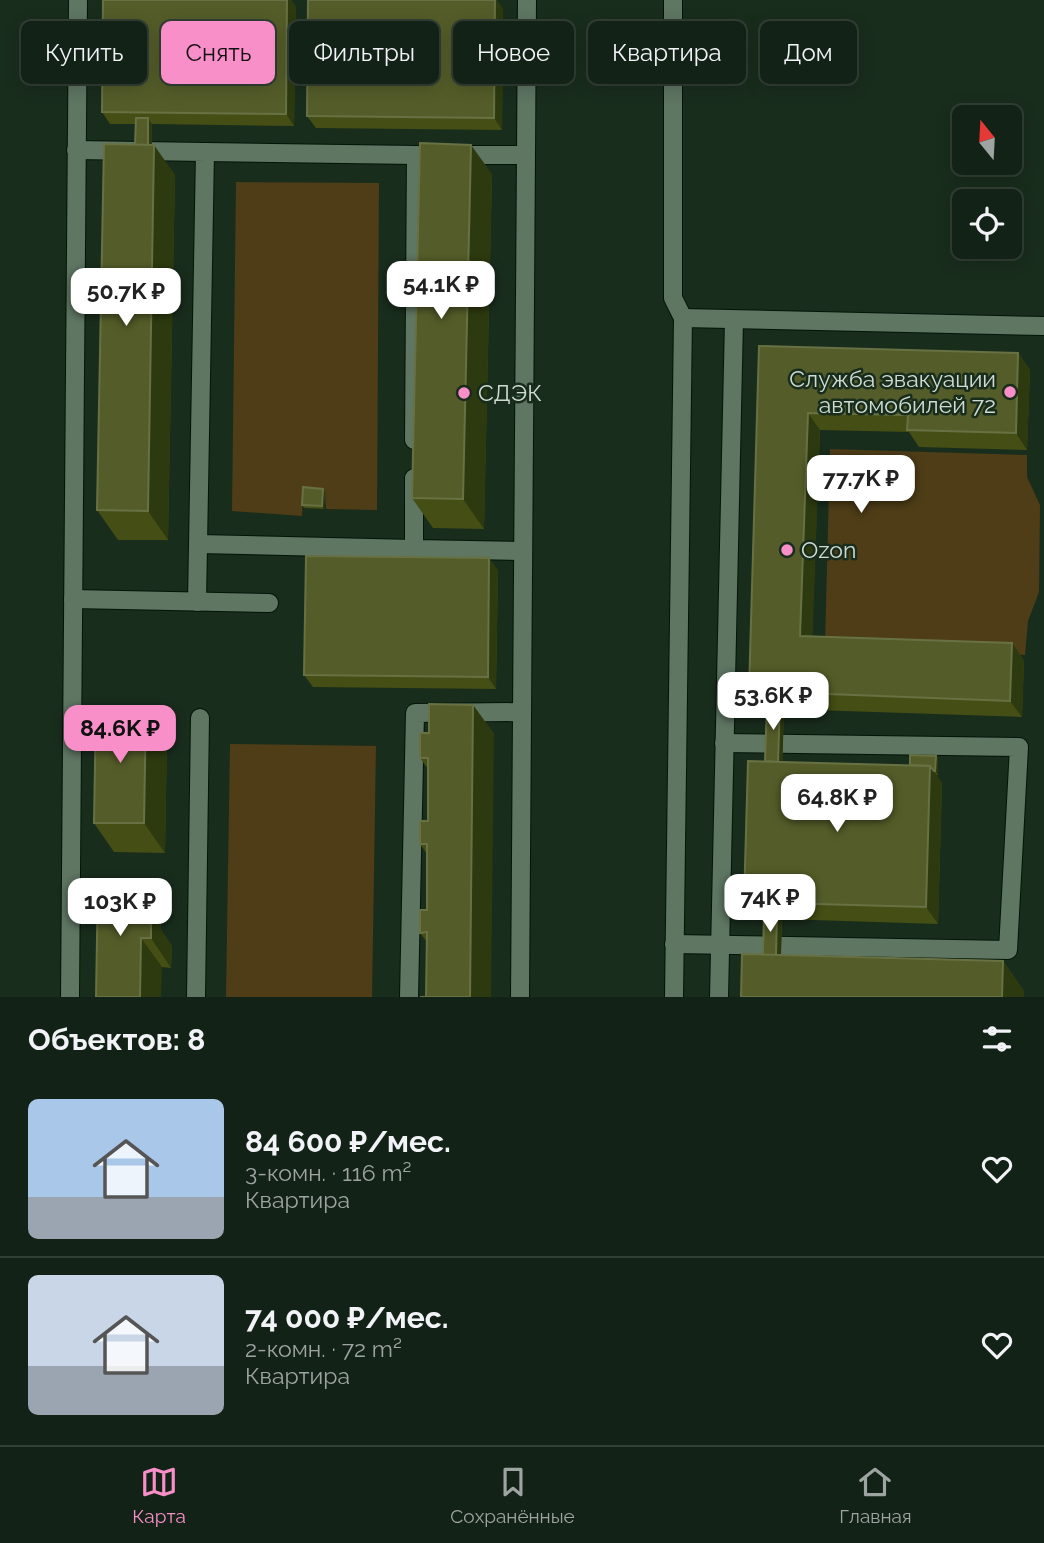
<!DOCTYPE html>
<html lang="ru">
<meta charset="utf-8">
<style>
:root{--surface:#132216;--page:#1c2a1f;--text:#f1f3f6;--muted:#9da4a1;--line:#323f35;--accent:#f98fc9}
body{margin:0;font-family:Raleway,sans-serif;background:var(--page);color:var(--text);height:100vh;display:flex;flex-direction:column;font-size:26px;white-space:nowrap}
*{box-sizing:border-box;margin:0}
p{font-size:23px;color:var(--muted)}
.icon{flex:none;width:38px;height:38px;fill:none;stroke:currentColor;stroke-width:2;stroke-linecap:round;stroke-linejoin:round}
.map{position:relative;height:997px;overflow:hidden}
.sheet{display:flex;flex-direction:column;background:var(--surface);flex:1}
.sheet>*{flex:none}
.banner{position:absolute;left:21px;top:21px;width:1003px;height:63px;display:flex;gap:14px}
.needle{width:46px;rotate:342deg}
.buttons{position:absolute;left:952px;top:105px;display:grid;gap:14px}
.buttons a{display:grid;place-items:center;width:70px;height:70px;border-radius:10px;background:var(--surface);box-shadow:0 4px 18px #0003,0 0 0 2px var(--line);font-size:35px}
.price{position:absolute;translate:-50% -60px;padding:0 16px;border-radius:14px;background:#fff;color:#222;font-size:23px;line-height:46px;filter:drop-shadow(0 2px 4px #0008)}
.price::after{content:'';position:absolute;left:50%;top:42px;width:21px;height:16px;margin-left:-10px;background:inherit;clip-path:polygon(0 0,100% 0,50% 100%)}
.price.selected{background:var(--accent);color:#111}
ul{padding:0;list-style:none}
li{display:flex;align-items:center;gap:21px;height:175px;padding:0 28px}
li+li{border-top:2px solid var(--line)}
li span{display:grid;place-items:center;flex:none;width:196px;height:140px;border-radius:10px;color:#555}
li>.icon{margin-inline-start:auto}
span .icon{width:84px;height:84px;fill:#fffc;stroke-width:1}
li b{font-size:30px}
h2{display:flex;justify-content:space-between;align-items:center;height:84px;padding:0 28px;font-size:30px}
.tag{padding:0 24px;border-radius:10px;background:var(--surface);box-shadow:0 4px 18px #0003,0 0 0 2px var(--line);font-size:24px;line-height:63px}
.tag.selected{background:var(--accent);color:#111}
.tab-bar{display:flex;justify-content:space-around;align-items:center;height:98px;border-top:2px solid var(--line);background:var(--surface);font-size:19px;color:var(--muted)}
.tab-bar a{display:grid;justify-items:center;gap:4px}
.tab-bar .selected{color:var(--accent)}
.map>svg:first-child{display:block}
.green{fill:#4f3d17}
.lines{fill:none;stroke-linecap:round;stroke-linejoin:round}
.minor-casing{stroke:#031507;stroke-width:20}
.minor{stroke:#5f7663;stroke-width:18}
.wall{fill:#454e14}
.shaded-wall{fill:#2d3a0f}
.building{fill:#545d29;stroke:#677143;stroke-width:2}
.poi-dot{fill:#f98fc9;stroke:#192d1d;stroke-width:2.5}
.labels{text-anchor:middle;stroke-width:5;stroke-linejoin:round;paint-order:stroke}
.poi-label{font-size:23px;fill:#cfdbd1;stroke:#192d1d;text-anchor:start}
</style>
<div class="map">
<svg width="1044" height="997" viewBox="0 0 1044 997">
<rect width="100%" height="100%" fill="#192d1d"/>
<g class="green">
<path d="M 236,182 L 379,183 L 377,510 L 326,509 L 325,492 L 303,491 L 302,516 L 232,511 Z"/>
<path d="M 830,449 L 1027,455 L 1027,477 L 1040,505 L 1039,592 L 1028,621 L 1025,655 L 825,646 Z"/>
<path d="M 230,744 L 376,746 L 372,997 L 226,997 Z"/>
</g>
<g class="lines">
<defs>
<g id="minor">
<path d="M 673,0 L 673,298 L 683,318 L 674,997"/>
<path d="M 76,150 L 205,152 L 197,602"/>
<path d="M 205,152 L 416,155"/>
<path d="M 683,318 L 1044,326"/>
<path d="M 414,440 L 416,155 L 526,155 L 527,0"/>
<path d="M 414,478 L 414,549 L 521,551"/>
<path d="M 198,544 L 414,549"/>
<path d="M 73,599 L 269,603"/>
<path d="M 674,944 L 1008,950 L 1019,747 L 724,743"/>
<path d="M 70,997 L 78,0"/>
<path d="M 196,997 L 200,718"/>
<path d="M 409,997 L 415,713 L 522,712"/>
<path d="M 520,997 L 526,155"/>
<path d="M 719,997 L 734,320"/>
</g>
</defs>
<use href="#minor" class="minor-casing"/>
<use href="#minor" class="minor"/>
</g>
<g class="wall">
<path d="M 103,0 L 291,0 L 296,7 L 294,126 L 152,124 L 152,145 L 175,175 L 168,540 L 118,540 L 97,510 L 135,145 L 136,124 L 110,124 L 102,112 Z"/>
<path d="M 503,9 L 502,130 L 316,128 L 307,116 Z"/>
<path d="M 492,174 L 484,529 L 433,528 L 412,498 Z"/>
<path d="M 759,346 L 1018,353 L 1030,370 L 1027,450 L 919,447 L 909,432 L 820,430 L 812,636 L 1024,660 L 1022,717 L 784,709 L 782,762 L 910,765 L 936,756 L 938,759 L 938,775 L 936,775 L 942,783 L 938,924 L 782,919 L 781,955 L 1003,961 L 1024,991 L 1024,997 L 741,997 L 763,955 L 764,919 L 756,919 L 744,902 L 765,761 L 767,708 L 761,708 L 749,691 Z"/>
<path d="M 323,489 L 325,492 L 324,509 L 304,508 L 302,505 Z"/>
<path d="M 498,570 L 496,689 L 313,687 L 304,675 Z"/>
<path d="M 473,705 L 494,734 L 426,997 L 427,942 L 420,933 L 427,910 L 427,854 L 420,844 L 428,821 L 428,769 L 420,758 L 429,733 Z"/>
<path d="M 146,707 L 167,736 L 165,853 L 114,852 L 94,823 Z"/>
<path d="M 161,909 L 161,930 L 172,946 L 171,968 L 162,967 L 96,997 Z"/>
</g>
<g class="shaded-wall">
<path d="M 287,0 L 291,0 L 296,7 L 294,126 L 286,114 Z"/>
<path d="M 495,0 L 497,0 L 503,9 L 502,130 L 494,118 Z"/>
<path d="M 148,118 L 152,124 L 152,174 L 147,168 Z"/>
<path d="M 154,145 L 175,175 L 168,540 L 148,511 Z"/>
<path d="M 471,145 L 492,174 L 484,529 L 463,499 Z"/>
<path d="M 1018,353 L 1030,370 L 1027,450 L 1016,433 Z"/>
<path d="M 808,413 L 820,430 L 812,653 L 800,636 Z"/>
<path d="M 323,489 L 325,492 L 324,509 L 322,506 Z"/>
<path d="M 489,558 L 498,570 L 496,689 L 488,677 Z"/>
<path d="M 1012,643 L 1024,660 L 1022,717 L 1010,701 Z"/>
<path d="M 780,702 L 784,709 L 782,779 L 778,772 Z"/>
<path d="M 473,705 L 494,734 L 491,997 L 470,997 Z"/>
<path d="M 146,707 L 167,736 L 165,853 L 144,823 Z"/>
<path d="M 936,756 L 938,759 L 938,775 L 935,771 Z"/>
<path d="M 930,766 L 942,783 L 938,924 L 926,907 Z"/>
<path d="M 141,879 L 161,909 L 161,930 L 172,946 L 171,968 L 151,938 L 140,916 Z"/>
<path d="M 777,913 L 782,919 L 780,984 L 776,978 Z"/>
<path d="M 141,938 L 162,967 L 161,997 L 140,997 Z"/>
<path d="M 1003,961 L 1024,991 L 1024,997 L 1002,997 Z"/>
</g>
<g class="building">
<path d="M 103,0 L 287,0 L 286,114 L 102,112 Z"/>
<path d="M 308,0 L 495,0 L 494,118 L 307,116 Z"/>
<path d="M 136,118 L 148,118 L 148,145 L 135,145 Z"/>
<path d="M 420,143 L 471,145 L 463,499 L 412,498 Z"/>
<path d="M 104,144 L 154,145 L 148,511 L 97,510 Z"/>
<path d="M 759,346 L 1018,353 L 1016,433 L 907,430 L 908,415 L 808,413 L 800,636 L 1012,643 L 1010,701 L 749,691 Z"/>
<path d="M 303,487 L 323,489 L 322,506 L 302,505 Z"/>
<path d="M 306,556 L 489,558 L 488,677 L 304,675 Z"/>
<path d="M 767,702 L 780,702 L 778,762 L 765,761 Z"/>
<path d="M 429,704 L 473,705 L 470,997 L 420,997 L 426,997 L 427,932 L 420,933 L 420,910 L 427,910 L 427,844 L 420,844 L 420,821 L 428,821 L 428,758 L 420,758 L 420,733 L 429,733 Z"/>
<path d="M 96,706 L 146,707 L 144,823 L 94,823 Z"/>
<path d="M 910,755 L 936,756 L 935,771 L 934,771 L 930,766 L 910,765 Z"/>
<path d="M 748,761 L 930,766 L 926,907 L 744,902 Z"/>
<path d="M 98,879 L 141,879 L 140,916 L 151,916 L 151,938 L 141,938 L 140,997 L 96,997 Z"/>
<path d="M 764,913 L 777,913 L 776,955 L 763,955 Z"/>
<path d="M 742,954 L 1003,961 L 1002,997 L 741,997 Z"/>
</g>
<g class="poi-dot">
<circle cx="1010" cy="392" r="7"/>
<circle cx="464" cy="393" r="7"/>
<circle cx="787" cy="550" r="7"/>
</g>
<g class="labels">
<g class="poi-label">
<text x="996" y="387" text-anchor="end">Служба эвакуации<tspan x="996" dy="26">автомобилей 72</tspan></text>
<text x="478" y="401">СДЭК</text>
<text x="801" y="558">Ozon</text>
</g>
</g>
</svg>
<div class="buttons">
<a><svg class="needle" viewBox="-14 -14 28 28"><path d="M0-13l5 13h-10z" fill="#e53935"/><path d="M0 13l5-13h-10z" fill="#9da4a1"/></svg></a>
<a><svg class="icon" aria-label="locate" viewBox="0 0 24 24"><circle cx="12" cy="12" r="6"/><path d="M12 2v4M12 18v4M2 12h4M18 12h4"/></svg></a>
</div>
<b class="price" style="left:441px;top:321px">54.1K ₽</b>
<b class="price" style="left:126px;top:328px">50.7K ₽</b>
<b class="price" style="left:861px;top:515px">77.7K ₽</b>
<b class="price" style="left:773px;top:732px">53.6K ₽</b>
<b class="price selected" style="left:120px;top:765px">84.6K ₽</b>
<b class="price" style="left:837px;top:834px">64.8K ₽</b>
<b class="price" style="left:770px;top:934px">74K ₽</b>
<b class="price" style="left:120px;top:938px">103K ₽</b>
<div class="banner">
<a class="tag">Купить</a>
<a class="tag selected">Снять</a>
<a class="tag">Фильтры</a>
<a class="tag">Новое</a>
<a class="tag">Квартира</a>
<a class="tag">Дом</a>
</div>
</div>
<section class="sheet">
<h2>Объектов: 8<svg class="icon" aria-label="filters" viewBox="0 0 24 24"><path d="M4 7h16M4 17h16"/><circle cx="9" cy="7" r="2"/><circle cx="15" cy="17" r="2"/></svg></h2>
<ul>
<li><span style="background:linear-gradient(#a9c7e8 70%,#9aa5b1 0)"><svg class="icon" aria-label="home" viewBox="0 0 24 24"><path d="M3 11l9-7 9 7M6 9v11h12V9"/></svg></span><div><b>84 600 ₽/мес.</b><p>3-комн. · 116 m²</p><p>Квартира</p></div><svg class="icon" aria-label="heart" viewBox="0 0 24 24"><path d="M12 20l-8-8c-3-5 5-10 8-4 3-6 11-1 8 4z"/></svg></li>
<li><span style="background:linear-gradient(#c9d6e8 65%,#9aa5b1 0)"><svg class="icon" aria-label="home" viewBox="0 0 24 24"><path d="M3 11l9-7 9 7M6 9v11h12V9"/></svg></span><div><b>74 000 ₽/мес.</b><p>2-комн. · 72 m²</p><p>Квартира</p></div><svg class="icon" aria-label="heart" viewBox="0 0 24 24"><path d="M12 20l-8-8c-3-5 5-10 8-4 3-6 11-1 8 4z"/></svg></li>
</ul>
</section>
<nav class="tab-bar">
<a class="selected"><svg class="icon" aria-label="map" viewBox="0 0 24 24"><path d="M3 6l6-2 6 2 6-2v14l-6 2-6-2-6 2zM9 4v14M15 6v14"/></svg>Карта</a>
<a><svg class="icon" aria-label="saved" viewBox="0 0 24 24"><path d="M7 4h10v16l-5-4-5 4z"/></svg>Сохранённые</a>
<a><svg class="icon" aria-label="home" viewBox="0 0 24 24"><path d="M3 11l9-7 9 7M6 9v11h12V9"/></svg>Главная</a>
</nav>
